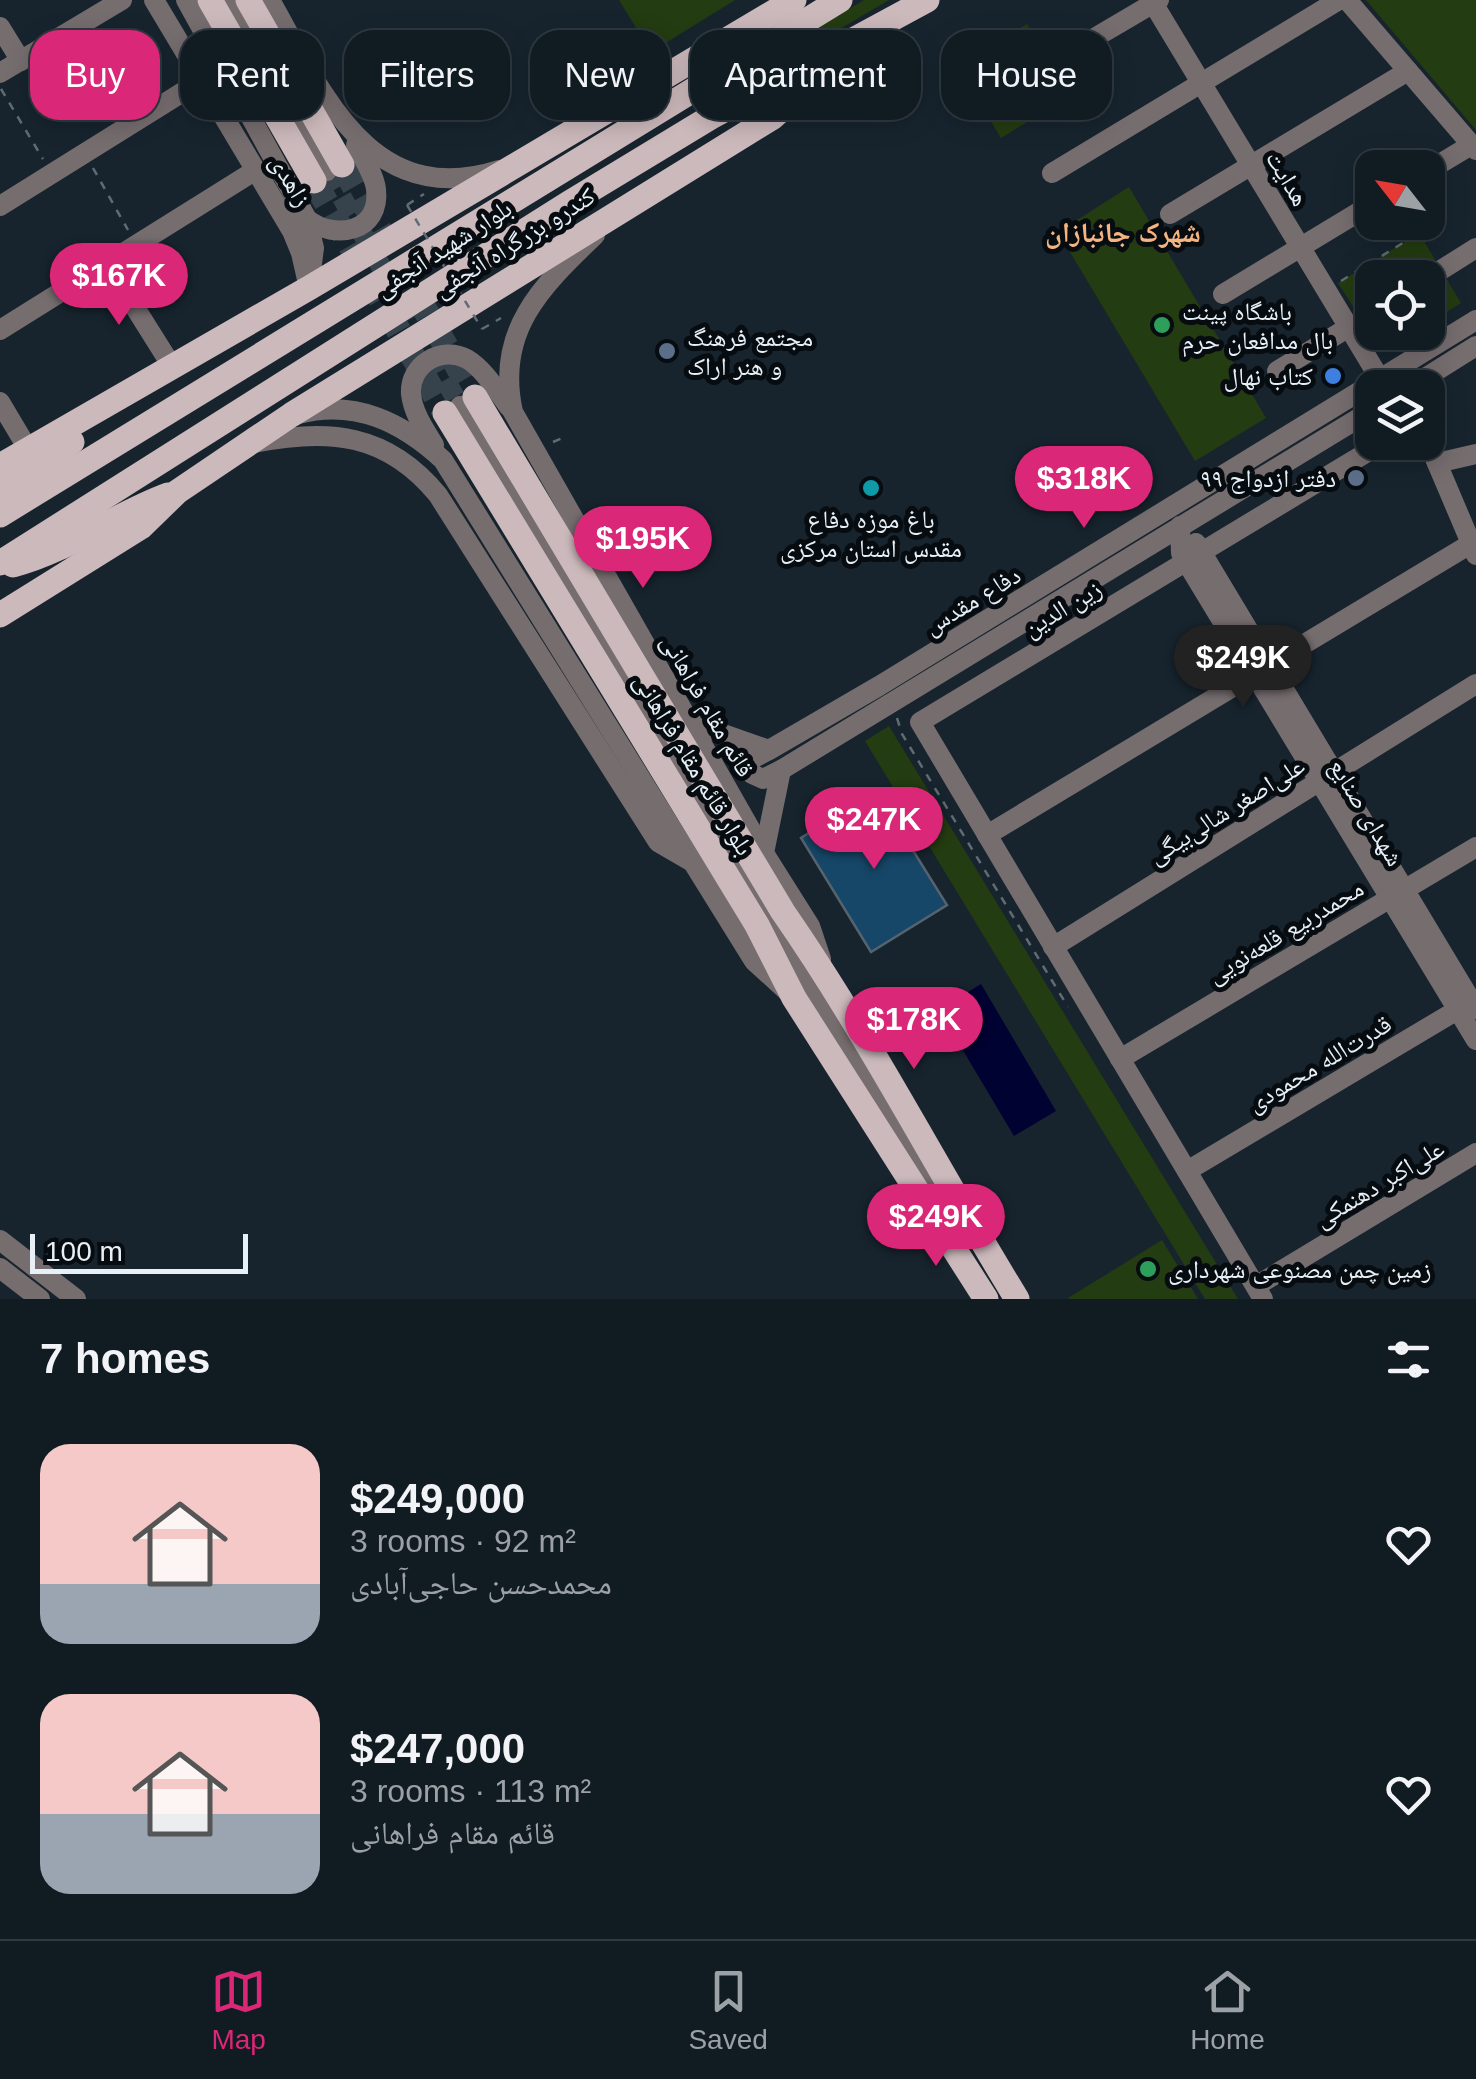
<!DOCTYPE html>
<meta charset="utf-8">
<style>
:root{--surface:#111b22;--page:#1a242a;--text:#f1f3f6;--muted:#9ca1a5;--line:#303940;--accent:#db2777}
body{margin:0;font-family:Arial,"Noto Naskh Arabic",sans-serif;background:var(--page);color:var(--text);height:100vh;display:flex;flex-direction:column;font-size:38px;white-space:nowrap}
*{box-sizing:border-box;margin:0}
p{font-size:32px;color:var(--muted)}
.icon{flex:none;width:55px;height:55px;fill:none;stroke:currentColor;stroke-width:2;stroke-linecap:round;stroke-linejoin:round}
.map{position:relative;height:1299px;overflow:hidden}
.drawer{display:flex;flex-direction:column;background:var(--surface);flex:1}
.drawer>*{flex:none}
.guide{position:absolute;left:30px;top:30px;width:1418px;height:90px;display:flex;gap:20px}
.needle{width:65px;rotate:301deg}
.fabs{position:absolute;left:1355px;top:150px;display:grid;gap:20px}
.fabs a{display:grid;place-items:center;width:90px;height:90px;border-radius:20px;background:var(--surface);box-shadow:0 5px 25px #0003,0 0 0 2px var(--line);font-size:50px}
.scale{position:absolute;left:30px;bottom:25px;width:218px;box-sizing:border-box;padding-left:10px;border:5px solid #e7f0f7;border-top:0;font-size:28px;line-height:35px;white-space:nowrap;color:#e7f0f7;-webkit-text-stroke:8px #070c11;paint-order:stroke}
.price{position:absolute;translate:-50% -85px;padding:0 22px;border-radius:35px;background:var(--accent);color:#fff;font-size:32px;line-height:65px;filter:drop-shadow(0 2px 5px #0008)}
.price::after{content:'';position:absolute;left:50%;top:60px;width:30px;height:22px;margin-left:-15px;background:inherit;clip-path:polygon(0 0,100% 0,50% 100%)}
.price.selected{background:#222;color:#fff}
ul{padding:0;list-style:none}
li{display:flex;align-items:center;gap:30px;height:250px;padding:0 40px}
li span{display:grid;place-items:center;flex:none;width:280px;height:200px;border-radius:30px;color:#555}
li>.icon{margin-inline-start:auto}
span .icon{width:120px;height:120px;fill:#fffc;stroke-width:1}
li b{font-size:42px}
h2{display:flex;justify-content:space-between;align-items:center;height:120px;padding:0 40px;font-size:42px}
.chip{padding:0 35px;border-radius:30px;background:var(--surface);box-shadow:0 5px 25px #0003,0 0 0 2px var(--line);font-size:35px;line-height:90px}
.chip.selected{background:var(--accent);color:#fff}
.tabs{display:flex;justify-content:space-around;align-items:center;height:140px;border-top:2px solid var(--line);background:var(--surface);font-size:28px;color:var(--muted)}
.tabs a{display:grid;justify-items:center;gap:5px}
.tabs .selected{color:var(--accent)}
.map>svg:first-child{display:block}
.green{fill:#243c11}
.water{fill:#000232}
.building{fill:#164768;stroke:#55636f;stroke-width:2.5}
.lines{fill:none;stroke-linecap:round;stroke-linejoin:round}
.minor-tunnel{stroke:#36434c;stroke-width:20;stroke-dasharray:20 10;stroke-linecap:butt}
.major-tunnel{stroke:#36434c;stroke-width:25;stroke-dasharray:25 12;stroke-linecap:butt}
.path{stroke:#606c74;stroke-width:2.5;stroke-dasharray:8 8;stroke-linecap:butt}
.minor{stroke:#766d6f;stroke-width:20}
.major{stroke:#ccb9bc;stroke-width:25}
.path-bridge{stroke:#606c74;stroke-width:2.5;stroke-dasharray:8 8;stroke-linecap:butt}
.leisure-dot{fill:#2e9e5b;stroke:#070c11;stroke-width:4}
.service-dot{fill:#5c6f8a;stroke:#070c11;stroke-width:4}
.shop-dot{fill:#3f7fe0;stroke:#070c11;stroke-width:4}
.culture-dot{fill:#0f9aa8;stroke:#070c11;stroke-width:4}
.labels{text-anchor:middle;stroke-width:10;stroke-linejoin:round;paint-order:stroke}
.street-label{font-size:25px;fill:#e7f0f7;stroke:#070c11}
.poi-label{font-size:25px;fill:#e7f0f7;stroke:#070c11;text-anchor:start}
.neighbourhood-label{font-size:28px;font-weight:bold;fill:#f5b581;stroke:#070c11}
</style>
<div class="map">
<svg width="1476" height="1299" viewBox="0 0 1476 1299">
<rect width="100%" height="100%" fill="#17242e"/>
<g class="green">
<path d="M 619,0 L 735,0 L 651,52 Z"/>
<path d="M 864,0 L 889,0 L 697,113 L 692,104 Z"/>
<path d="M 1366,0 L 1476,0 L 1476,130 Z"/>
<path d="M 1027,24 L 1070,96 L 1001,138 L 956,65 Z"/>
<path d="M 1129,187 L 1266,418 L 1195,461 L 1058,232 Z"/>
<path d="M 1419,233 L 1461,303 L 1428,324 L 1428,278 L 1372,278 L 1372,332 L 1413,333 L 1390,346 L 1378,345 L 1338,283 Z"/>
<path d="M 889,726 L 1238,1299 L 1205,1299 L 865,741 Z"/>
<path d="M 1162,1240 L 1198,1299 L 1069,1299 L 1068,1298 Z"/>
</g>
<path class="water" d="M 981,984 L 1056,1111 L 1014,1136 L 939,1010 Z"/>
<path class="building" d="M 876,791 L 947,905 L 871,952 L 801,838 Z"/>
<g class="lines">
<path class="minor-tunnel" d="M 327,171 L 460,406"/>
<g class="major-tunnel">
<path d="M 342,165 L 475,397"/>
<path d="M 314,181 L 445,413"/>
</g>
<g class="path">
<path d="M 1,89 L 43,159"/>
<path d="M 93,168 L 128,230"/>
<path d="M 407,205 L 424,194"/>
<path d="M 1379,259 L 1391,278"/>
<path d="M 1341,281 L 1419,233"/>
<path d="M 482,329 L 501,318"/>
<path d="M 553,442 L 565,437"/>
<path d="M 897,718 L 902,734 L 1068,1007"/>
</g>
<g class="minor">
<path d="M 154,0 L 292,231 L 301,253 L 309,288"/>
<path d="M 186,0 L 307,219 L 314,248 L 311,271"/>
<path d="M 229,0 L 327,171"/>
<path d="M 270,0 C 322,91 369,211 499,170"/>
<path d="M 1347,0 L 1476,150"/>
<path d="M 1153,3 L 1380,379"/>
<path d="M 0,27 L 21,61"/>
<path d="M 1079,47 L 1159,0"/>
<path d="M 0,73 L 122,0"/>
<path d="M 1428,171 L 1471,145"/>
<path d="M 1052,173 L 1339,0"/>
<path d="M 0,206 L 202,80"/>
<path d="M 1170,214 L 1408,71"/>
<path d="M 307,219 C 335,241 381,232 376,189 C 374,174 363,158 356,145"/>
<path d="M 595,235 C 541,287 495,331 513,412 L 764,853 L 810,926 L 821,959"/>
<path d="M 107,263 L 173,368"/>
<path d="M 1441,270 L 1476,248"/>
<path d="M 1223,294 L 1372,204"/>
<path d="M 0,330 L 256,170"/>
<path d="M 1277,371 L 1349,327"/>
<path d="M 1409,388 L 1476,346"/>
<path d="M 0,402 L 28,449"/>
<path d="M 460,406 L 928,1180 L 956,1215"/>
<path d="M 298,414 C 355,399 402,422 443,460 L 754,961 L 788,992"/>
<path d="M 1428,442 L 1476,555"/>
<path d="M 254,443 C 329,428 387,433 438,495 L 658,842 L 689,860"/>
<path d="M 434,445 C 425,430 413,413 411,394 C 409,365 441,345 467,359 C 484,369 497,391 509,407"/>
<path d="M 1437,463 L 1476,454"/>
<path d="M 1180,526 L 1181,553 L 1476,1040"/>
<path d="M 1196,543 L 1476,1009"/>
<path d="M 689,722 L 769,750 L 879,686 L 1476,320"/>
<path d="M 769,750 L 752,759 L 749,766 L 752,774 L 763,779 L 781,770"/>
<path d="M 987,835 L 1472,543"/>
<path d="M 764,853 L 781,770 L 1372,410"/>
<path d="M 1053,947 L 1476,684"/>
<path d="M 1120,1059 L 1476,847"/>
<path d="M 1187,1171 L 1469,1003"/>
<path d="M 0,1240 L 76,1299"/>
<path d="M 0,1268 L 40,1299"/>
<path d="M 1256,1286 L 1476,1153"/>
<path d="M 1263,1299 L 920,722 L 1384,442"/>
</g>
<g class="major">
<path d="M 210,0 L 314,181"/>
<path d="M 248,0 L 342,165"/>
<path d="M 475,397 L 783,912 C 869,1036 938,1171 1017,1299"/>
<path d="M 445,413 L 757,925 L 794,998 L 986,1299"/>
<path d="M 0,466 L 309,288 L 794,0"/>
<path d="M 0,494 L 9,483 L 72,442"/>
<path d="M 0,515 L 840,0"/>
<path d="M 0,563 L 569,203 L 711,117 L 927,0"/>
<path d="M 13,565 C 69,550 114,515 168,495"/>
<path d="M 0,615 L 141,527 L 177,492 L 291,415 L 773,117 L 839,58"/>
</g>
<path class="path-bridge" d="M 407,205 L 482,329"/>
</g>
<g class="leisure-dot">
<circle cx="1162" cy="325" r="10"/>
<circle cx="1148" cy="1269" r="10"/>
</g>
<g class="service-dot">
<circle cx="667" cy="351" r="10"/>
<circle cx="1356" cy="478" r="10"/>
</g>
<circle class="shop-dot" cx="1333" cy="376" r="10"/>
<circle class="culture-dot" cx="871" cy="488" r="10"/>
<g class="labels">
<g class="street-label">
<text transform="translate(1288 178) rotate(59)" y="9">هدایت</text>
<text transform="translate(291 180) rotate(59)" y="9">زاهدی</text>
<text transform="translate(514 242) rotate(-32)" y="9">کندرو بزرگراه آنجفی</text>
<text transform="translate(443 248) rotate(-33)" y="9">بلوار شهید آنجفی</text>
<text transform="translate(972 600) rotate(-31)" y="9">دفاع مقدس</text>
<text transform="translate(1062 608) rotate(-31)" y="9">زین الدین</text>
<text transform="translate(708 705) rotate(60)" y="9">قائم مقام فراهانی</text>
<text transform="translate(694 764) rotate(59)" y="9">بلوار قائم مقام فراهانی</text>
<text transform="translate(1226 810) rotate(-32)" y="9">علی‌اصغر شالی‌بیگی</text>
<text transform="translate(1367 812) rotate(59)" y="9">شهدای صنایع</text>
<text transform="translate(1285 931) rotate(-31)" y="9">محمدربیع قلعه‌نویی</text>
<text transform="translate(1319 1063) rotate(-31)" y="9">قدرت‌الله محمودی</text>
<text transform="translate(1379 1183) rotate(-31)" y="9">علی‌اکبر دهنمکی</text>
</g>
<g class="poi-label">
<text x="1182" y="320">باشگاه پینت<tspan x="1182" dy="29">بال مدافعان حرم</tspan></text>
<text x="687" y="346">مجتمع فرهنگ<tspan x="687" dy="29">و هنر اراک</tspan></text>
<text x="1313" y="385" text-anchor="end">کتاب نهال</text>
<text x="1336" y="487" text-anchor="end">دفتر ازدواج ۹۹</text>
<text x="871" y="528" text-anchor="middle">باغ موزه دفاع<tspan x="871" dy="29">مقدس استان مرکزی</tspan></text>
<text x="1168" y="1278">زمین چمن مصنوعی شهرداری</text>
</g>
<g class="neighbourhood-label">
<text x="1123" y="242">شهرک جانبازان</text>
</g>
</g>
</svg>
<div class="fabs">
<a><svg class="needle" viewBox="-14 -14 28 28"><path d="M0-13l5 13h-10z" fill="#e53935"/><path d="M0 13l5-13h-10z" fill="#9ca1a5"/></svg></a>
<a><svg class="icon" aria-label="locate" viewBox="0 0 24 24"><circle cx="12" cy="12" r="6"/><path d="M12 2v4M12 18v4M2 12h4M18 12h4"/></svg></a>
<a><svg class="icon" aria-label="layers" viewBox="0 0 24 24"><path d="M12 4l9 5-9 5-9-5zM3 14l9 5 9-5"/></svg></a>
</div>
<div class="scale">100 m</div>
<b class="price" style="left:119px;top:328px">$167K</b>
<b class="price" style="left:1084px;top:531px">$318K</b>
<b class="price" style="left:643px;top:591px">$195K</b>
<b class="price selected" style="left:1243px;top:710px">$249K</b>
<b class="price" style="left:874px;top:872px">$247K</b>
<b class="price" style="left:914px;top:1072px">$178K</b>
<b class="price" style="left:936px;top:1269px">$249K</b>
<div class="guide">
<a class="chip selected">Buy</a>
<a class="chip">Rent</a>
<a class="chip">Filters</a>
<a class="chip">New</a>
<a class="chip">Apartment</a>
<a class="chip">House</a>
</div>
</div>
<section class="drawer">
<h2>7 homes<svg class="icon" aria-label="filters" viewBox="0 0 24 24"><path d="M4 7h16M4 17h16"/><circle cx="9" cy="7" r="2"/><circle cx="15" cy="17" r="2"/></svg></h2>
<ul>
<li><span style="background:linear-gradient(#f6c9c9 70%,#9aa5b1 0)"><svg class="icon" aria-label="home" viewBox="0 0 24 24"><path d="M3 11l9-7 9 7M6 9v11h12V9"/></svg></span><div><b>$249,000</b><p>3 rooms · 92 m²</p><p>محمدحسن حاجی‌آبادی</p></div><svg class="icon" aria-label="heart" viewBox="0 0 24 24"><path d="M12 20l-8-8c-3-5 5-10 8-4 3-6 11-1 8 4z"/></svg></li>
<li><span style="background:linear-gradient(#f6c9c9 60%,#9aa5b1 0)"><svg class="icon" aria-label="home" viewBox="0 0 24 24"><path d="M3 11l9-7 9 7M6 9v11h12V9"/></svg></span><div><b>$247,000</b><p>3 rooms · 113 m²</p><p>قائم مقام فراهانی</p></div><svg class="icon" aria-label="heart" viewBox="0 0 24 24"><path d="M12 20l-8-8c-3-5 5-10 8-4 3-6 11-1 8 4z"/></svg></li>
</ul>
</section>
<nav class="tabs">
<a class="selected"><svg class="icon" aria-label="map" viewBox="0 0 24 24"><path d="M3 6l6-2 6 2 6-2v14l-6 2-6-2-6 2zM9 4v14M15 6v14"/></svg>Map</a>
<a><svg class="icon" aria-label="saved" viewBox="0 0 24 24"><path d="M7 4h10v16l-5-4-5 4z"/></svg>Saved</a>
<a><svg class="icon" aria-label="home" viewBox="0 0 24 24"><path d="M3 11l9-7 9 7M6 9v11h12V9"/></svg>Home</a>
</nav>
